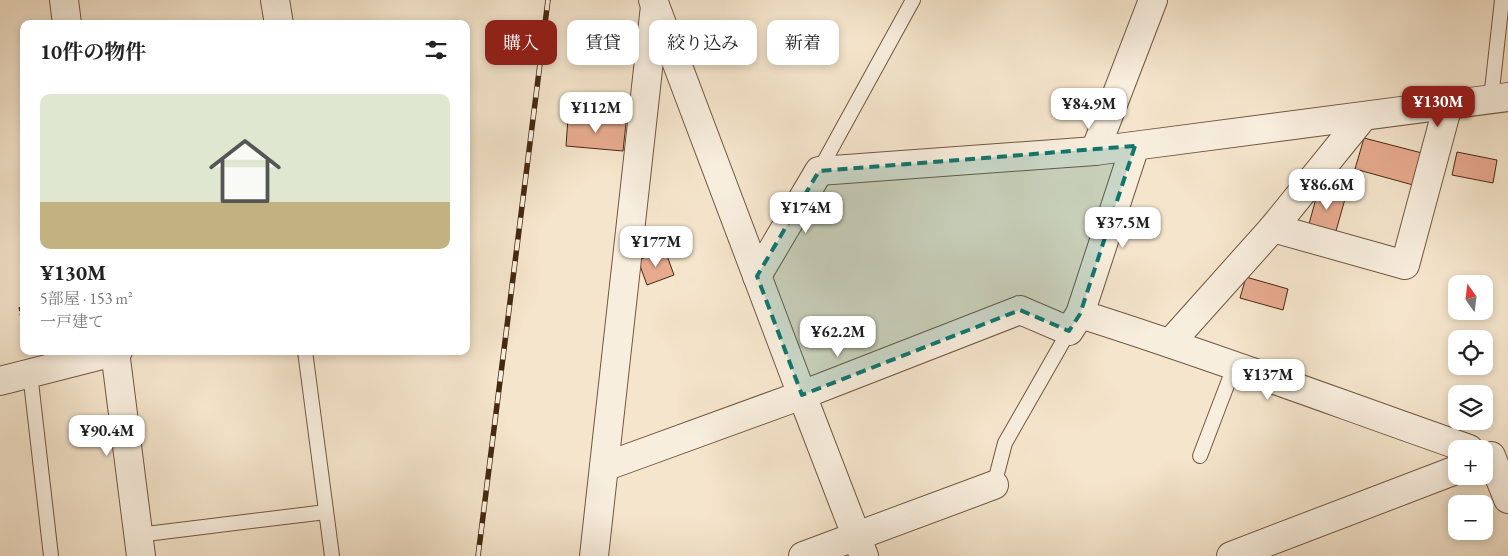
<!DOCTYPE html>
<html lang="ja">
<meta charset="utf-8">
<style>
:root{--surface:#fff;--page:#f2f2f2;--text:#222;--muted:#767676;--accent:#8f2418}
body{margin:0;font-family:"EB Garamond","Noto Serif JP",serif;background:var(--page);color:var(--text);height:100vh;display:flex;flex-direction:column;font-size:19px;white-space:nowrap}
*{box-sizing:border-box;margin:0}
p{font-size:16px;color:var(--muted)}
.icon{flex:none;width:28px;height:28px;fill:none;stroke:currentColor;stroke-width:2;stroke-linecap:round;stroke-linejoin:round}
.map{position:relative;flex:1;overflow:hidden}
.panel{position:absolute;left:20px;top:20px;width:450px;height:335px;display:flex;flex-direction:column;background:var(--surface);border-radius:10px;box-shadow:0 2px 8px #0003}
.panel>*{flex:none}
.top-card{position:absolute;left:485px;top:20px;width:475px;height:45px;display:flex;gap:10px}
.needle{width:32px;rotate:346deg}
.tools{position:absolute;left:1448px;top:275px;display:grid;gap:10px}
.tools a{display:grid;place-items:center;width:45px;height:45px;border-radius:10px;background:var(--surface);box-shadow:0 2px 8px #0003;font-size:25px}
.price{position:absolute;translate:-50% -42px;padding:0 11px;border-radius:10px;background:#fff;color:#222;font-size:16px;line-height:32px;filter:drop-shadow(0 1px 2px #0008)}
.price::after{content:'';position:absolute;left:50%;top:30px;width:15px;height:11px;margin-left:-8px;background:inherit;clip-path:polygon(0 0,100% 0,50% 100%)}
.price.on{background:var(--accent);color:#fff}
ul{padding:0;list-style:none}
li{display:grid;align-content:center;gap:10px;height:265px;padding:0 20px}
li span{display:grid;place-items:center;height:155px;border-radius:10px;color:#555}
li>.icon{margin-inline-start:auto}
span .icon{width:90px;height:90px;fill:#fffc;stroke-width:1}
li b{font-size:21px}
h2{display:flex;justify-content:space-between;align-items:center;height:60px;padding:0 20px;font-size:21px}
.tag{padding:0 18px;border-radius:10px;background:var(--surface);box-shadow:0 2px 8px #0003;font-size:18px;line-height:45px}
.tag.on{background:var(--accent);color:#fff}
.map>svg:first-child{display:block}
.building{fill:#e8aa8f;stroke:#452811}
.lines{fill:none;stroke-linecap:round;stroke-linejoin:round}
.service-casing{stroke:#715740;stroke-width:16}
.minor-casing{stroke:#715740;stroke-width:30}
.tertiary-casing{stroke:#715740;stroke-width:30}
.path{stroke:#452811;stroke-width:3;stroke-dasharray:4 2.5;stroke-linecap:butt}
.service{stroke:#f8eede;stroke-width:14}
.minor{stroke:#f8eede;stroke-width:28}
.tertiary{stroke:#f8eede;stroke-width:28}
.rail-casing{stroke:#452811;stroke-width:5.5}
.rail{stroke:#f8eede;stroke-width:4;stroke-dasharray:11;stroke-linecap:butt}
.marked{fill:#0f766e;fill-opacity:0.2;stroke:#0f766e;stroke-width:4;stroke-dasharray:10 6;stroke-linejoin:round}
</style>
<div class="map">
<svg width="1508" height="556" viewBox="0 0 1508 556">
<rect width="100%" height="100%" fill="#f5e5cc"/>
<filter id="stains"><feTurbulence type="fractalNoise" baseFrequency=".004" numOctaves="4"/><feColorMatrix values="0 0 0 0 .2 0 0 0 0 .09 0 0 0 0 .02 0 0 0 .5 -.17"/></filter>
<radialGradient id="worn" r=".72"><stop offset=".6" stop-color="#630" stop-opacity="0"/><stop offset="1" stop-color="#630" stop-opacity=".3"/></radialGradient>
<g class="building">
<path d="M 568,118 L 626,123 L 623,151 L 566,146 Z"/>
<path d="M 1364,138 L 1422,153 L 1413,185 L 1355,169 Z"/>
<path d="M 1457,152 L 1497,160 L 1493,183 L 1452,175 Z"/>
<path d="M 1318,191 L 1345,199 L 1336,231 L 1309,224 Z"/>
<path d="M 665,250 L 674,275 L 647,285 L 638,260 Z"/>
<path d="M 1246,277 L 1288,289 L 1283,310 L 1240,298 Z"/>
</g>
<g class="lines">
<defs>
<g id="service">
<path d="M 1491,99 L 1502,0"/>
<path d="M 819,171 L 913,0"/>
<path d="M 305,351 L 332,556"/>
<path d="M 30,373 L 51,556"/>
<path d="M 1200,456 L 1234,367"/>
<path d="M 994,485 L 1005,443 L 1069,331"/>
<path d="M 138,535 L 326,512"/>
</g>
<g id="minor">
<path d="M 64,0 L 67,24"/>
<path d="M 275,0 L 279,24"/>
<path d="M 1095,151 L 1153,0"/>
<path d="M 1273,228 L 1405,265 L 1448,105"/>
<path d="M 757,276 L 819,171 L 1095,151 L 1508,97"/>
<path d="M 1080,314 C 1211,355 1340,404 1469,449"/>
<path d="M 1171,342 L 1273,228 L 1363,117"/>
<path d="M 115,351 L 141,556"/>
<path d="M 0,381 L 118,351"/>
<path d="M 802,395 L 864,556"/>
<path d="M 1484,459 L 1491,456 L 1508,499"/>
<path d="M 604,467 L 802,395 L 1020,310 L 1069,331 L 1080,314 L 1135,146"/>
<path d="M 594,556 L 655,6"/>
<path d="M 803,556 L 994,485"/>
<path d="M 1231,556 L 1456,470"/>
</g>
<path id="tertiary" d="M 653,0 L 802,395"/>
</defs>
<use href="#service" class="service-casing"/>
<use href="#minor" class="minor-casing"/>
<use href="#tertiary" class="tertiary-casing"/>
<path class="path" d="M 20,307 L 24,332"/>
<use href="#service" class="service"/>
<use href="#minor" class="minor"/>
<use href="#tertiary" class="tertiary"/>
<defs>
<path id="rail" d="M 478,556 L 548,0"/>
</defs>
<use href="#rail" class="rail-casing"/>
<use href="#rail" class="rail"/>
</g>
<path class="marked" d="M 1135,146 L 1080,314 L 1069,331 L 1020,310 L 802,395 L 757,276 L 819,171 Z"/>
<rect width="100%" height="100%" filter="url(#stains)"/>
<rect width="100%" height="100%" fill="url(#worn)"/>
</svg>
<div class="tools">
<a><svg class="needle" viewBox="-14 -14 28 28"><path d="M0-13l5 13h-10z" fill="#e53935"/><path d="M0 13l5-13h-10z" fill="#767676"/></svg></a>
<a><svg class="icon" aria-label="locate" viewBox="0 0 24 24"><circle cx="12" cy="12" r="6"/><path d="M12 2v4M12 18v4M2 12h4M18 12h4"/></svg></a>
<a><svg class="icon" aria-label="layers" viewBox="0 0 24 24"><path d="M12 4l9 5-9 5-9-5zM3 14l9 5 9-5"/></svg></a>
<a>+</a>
<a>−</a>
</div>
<b class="price on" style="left:1438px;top:128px">¥130M</b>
<b class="price" style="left:1089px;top:130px">¥84.9M</b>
<b class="price" style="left:596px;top:134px">¥112M</b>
<b class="price" style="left:1327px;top:211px">¥86.6M</b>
<b class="price" style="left:806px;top:234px">¥174M</b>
<b class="price" style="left:1123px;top:249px">¥37.5M</b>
<b class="price" style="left:656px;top:268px">¥177M</b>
<b class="price" style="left:838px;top:358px">¥62.2M</b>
<b class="price" style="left:1268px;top:401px">¥137M</b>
<b class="price" style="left:107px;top:457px">¥90.4M</b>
<div class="top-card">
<a class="tag on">購入</a>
<a class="tag">賃貸</a>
<a class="tag">絞り込み</a>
<a class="tag">新着</a>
</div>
<section class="panel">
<h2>10件の物件<svg class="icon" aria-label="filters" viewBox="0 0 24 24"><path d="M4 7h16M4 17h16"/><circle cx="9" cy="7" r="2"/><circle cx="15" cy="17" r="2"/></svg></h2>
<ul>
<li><span style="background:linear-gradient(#dfe7d0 70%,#c2b280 0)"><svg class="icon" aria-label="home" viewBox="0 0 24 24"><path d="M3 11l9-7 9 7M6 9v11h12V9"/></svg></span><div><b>¥130M</b><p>5部屋 · 153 m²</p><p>一戸建て</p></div></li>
</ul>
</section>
</div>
